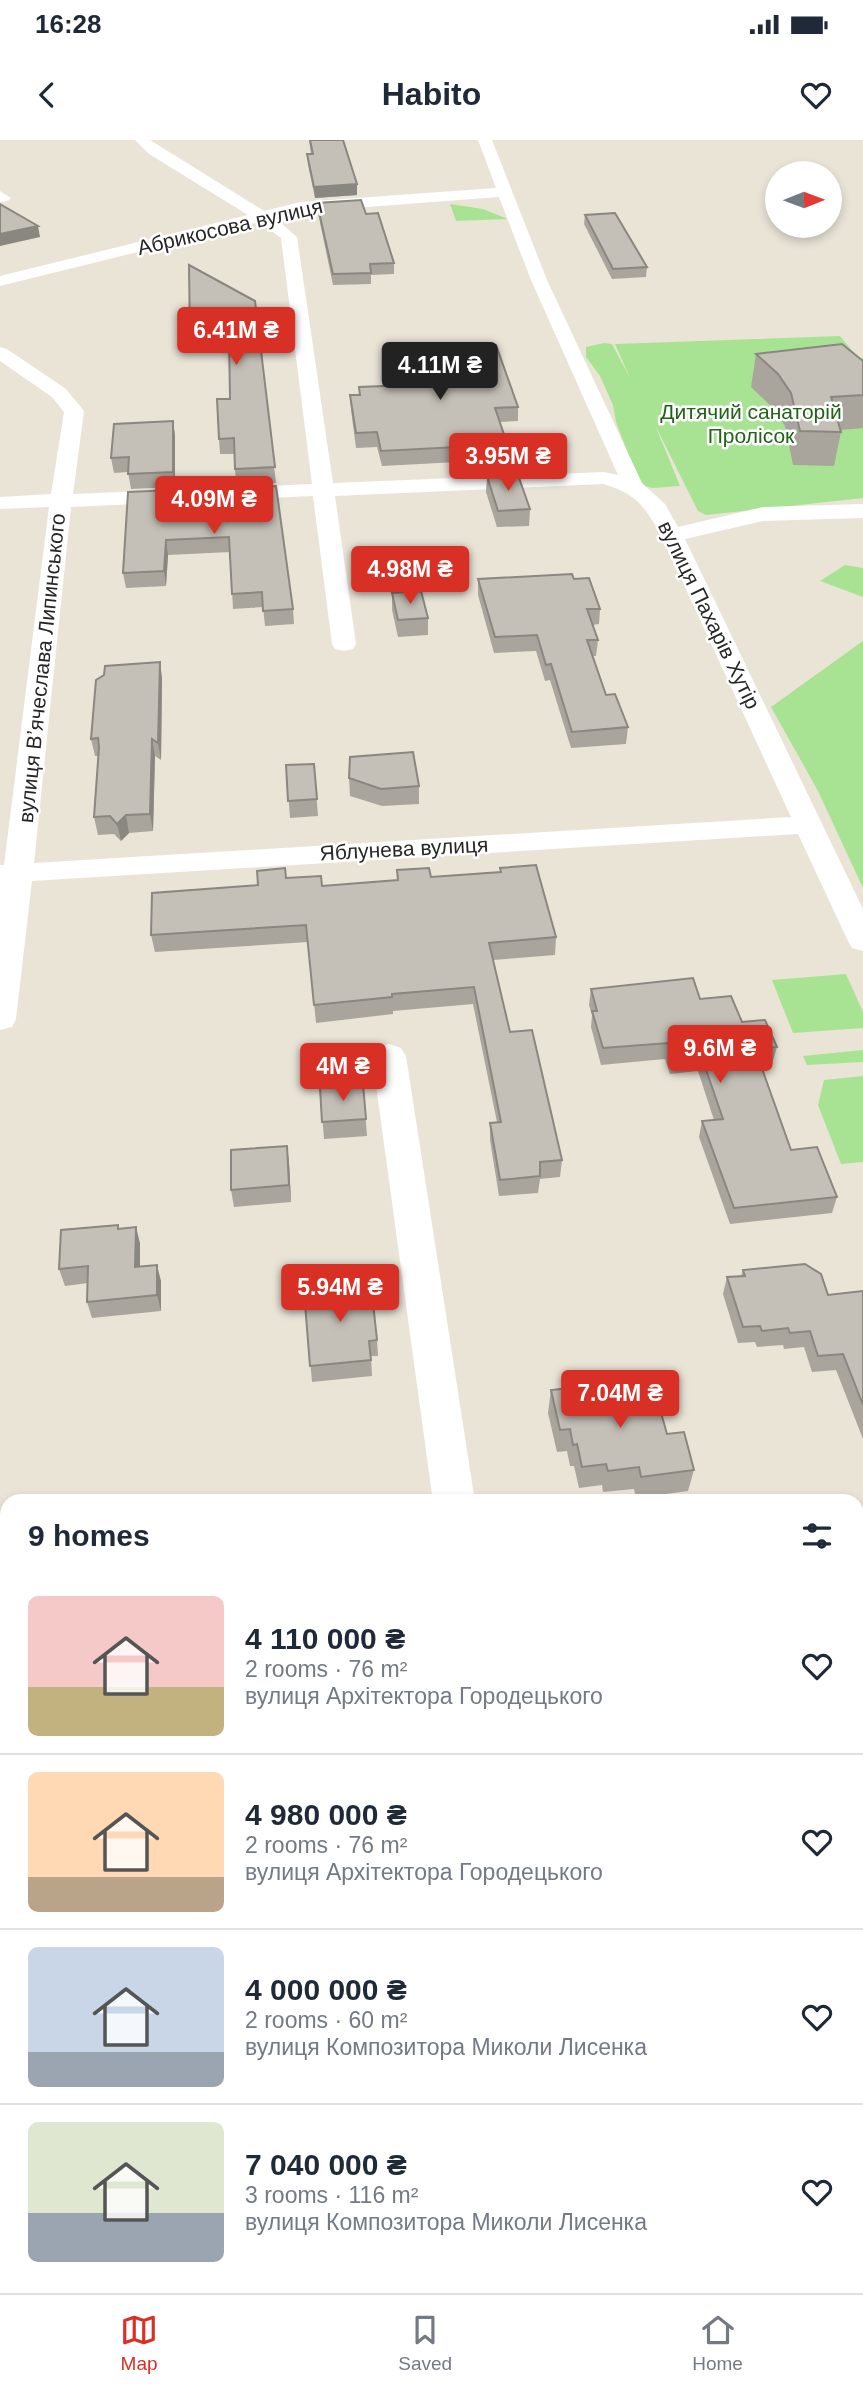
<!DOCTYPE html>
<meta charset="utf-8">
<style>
:root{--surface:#fff;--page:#f6f6f7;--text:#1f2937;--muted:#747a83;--line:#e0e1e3;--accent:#d93025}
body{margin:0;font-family:Helvetica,sans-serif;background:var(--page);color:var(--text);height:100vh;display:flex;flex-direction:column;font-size:26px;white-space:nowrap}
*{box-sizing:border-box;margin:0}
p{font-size:23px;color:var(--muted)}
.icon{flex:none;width:38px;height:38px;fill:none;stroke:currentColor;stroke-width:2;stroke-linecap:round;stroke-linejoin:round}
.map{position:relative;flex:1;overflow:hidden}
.details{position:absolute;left:0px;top:1354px;width:864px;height:800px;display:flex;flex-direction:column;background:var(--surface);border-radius:21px 21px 0 0;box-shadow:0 4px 10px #0003}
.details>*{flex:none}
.needle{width:46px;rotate:89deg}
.fabs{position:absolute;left:765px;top:21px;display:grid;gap:14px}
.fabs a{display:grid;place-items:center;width:77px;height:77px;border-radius:50%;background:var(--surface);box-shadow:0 4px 10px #0003;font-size:35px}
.price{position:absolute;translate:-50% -60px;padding:0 16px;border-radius:7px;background:var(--accent);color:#fff;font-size:23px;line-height:46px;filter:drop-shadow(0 2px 4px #0008)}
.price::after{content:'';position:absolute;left:50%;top:42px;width:21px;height:16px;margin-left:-10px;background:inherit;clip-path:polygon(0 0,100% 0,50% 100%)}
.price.on{background:#222;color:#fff}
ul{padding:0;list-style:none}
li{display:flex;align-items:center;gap:21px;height:175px;padding:0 28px}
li+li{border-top:2px solid var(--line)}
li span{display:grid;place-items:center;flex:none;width:196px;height:140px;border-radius:10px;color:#555}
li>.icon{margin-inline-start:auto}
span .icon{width:84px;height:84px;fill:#fffc;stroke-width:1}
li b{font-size:30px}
h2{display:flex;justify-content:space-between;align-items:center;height:84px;padding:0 28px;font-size:30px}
.status{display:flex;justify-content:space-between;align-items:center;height:49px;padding:0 35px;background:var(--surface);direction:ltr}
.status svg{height:19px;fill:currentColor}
header{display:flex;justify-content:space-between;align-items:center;height:91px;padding:0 28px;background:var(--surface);font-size:32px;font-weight:700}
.tab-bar{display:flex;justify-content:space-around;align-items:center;height:98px;border-top:2px solid var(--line);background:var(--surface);font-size:19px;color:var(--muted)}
.tab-bar a{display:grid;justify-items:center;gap:4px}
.tab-bar .on{color:var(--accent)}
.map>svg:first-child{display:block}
.green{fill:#a7e392}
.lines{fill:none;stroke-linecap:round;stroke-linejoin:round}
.street{fill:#fff;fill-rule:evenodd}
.wall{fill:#a9a59d}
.shaded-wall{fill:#8a8680}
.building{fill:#c5c0b7;stroke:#8a8680;stroke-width:2}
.labels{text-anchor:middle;stroke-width:5;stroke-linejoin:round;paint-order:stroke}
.far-street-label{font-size:21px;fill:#272727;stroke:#fff}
.far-park-label{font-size:21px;fill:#216317;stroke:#fff}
</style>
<div class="status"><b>16:28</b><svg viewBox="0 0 49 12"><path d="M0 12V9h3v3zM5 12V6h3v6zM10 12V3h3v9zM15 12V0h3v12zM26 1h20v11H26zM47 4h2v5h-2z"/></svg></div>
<header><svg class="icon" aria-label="back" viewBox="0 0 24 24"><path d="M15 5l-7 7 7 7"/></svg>Habito<svg class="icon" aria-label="heart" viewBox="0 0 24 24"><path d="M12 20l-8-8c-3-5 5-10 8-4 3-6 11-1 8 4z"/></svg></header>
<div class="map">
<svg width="863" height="2153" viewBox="0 0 863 2153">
<rect width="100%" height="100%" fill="#eae4d7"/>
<g class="green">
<path d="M 450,64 L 483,69 L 508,79 L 456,81 Z"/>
<path d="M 840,196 L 858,218 L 863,218 L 863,358 L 706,375 L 698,371 L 655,285 L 680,346 L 652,348 L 640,345 L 616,282 L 613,265 L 600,236 L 586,217 L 586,207 L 604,203 L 612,204 L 630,238 L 615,204 Z"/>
<path d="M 845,425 L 863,428 L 863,457 L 820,441 Z"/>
<path d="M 863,501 L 863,748 L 818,651 L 771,567 Z"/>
<path d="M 846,834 L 863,872 L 863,888 L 793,893 L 772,840 Z"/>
<path d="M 863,910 L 863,922 L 807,925 L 803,916 Z"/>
<path d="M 863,936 L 863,1022 L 841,1024 L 818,965 L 824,940 Z"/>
</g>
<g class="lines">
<g class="street">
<path d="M 135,0 L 150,0 L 264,71 L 301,62 L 496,48 L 478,0 L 492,0 L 547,140 L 642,343 L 665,364 L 678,387 L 763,367 L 863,364 L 863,378 L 763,381 L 685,399 L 863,769 L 863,811 L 852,808 L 848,801 L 798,694 L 32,741 L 16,879 L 12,887 L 0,890 L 0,725 L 4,725 L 49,367 L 0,369 L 0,357 L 51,354 L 64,272 L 52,257 L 0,221 L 0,207 L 7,209 L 66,249 L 84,271 L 73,354 L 312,344 L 281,98 L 259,82 L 0,146 L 0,136 L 248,75 L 149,14 ZM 499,57 L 531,140 L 618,335 L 604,332 L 333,343 L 297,97 L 275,78 L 301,72 ZM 603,344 C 637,354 644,366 661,395 L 791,677 L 34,723 L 71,367 L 313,356 L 332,504 L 335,509 L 344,511 L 353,509 L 356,504 L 335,356 Z"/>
<path d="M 0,51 L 11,58 L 8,61 L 0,62 Z"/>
<path d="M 389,904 L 401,908 L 406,916 L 475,1362 L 433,1362 L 372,916 L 377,908 Z"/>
<path d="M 863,1391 L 863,1431 L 858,1432 L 858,1392 Z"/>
<path d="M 7,1492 L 7,1536 L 0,1537 L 0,1493 Z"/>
<path d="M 560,2147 L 620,2147 L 621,2153 L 561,2153 Z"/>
</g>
</g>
<g class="wall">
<path d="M 309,0 L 343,0 L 357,55 L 315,58 L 308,25 L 307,14 L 311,14 Z"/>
<path d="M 317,63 L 366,74 L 394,123 L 394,134 L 371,135 L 371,144 L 333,145 L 318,73 Z"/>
<path d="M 585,75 L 647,127 L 646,137 L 612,139 L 584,84 Z"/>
<path d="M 255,161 L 276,343 L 236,345 L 234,314 L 220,314 L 219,299 L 230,259 L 229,211 L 192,212 L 190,198 Z"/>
<path d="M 396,209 L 518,267 L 518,281 L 500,282 L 512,318 L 511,333 L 481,334 L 477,321 L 382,326 L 377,307 L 356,308 L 351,270 L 350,255 L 359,255 L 359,247 L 404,245 L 396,223 Z"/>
<path d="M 756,214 L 863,221 L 863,288 L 840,290 L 841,292 L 834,326 L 793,325 L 785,286 L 772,267 L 751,247 Z"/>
<path d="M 173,281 L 175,296 L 175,347 L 131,349 L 128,332 L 114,333 L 111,318 Z"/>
<path d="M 487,336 L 530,369 L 529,386 L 497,387 L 486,352 Z"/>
<path d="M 173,350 L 174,357 L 236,354 L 293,469 L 294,484 L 265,486 L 263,467 L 233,469 L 230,412 L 168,415 L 166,446 L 126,448 L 123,433 Z"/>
<path d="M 478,439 L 574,439 L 600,469 L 599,484 L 592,485 L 598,500 L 596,516 L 593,516 L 606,555 L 628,587 L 626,604 L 571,608 L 550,540 L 545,541 L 536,511 L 494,513 L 478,455 Z"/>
<path d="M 392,453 L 428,478 L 428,495 L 398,497 L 392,470 Z"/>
<path d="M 160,522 L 162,539 L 161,620 L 155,616 L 153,691 L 129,693 L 121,701 L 114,694 L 98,695 L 94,677 L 98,616 L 95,616 L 91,599 Z"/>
<path d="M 314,624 L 318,676 L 290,678 L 286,625 Z"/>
<path d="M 349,638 L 419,646 L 419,664 L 382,666 L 350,656 Z"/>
<path d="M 500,728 L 556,797 L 555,815 L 493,820 L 510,892 L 562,1020 L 560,1037 L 540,1039 L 538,1053 L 499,1056 L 490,1000 L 490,983 L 497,982 L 473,864 L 393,871 L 393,874 L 316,883 L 308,802 L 155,812 L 151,795 L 258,745 L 286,738 L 322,746 L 397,740 L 397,730 L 431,737 L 500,732 Z"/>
<path d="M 591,849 L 700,859 L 742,882 L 777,907 L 772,924 L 761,925 L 791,1010 L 837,1057 L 832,1073 L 730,1084 L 699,997 L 702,981 L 714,980 L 698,931 L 670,934 L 665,919 L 601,925 L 591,887 L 592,875 L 589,865 Z"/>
<path d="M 363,944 L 367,996 L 324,999 L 320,948 Z"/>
<path d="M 287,1006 L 289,1023 L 291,1062 L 234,1067 L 231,1050 Z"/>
<path d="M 136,1087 L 140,1104 L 140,1126 L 161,1141 L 161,1171 L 92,1178 L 87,1162 L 88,1143 L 65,1146 L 59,1129 L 119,1089 Z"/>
<path d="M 743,1130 L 828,1155 L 863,1151 L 863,1299 L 836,1230 L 812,1232 L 804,1207 L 784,1209 L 783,1205 L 757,1207 L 755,1202 L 738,1203 L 723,1154 L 727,1137 L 741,1136 Z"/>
<path d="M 304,1151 L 377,1200 L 378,1216 L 371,1216 L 372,1236 L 312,1242 Z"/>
<path d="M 551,1250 L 625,1259 L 667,1294 L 694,1330 L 688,1351 L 636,1358 L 634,1349 L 603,1352 L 602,1345 L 579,1348 L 574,1326 L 570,1326 L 567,1311 L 557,1312 L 548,1273 Z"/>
<path d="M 722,2147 L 858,2147 L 863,2153 L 723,2153 Z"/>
</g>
<g class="shaded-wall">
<path d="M 357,44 L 357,55 L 315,58 L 314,47 Z"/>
<path d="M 38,86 L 40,97 L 0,106 L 0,94 Z"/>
<path d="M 173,281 L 175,296 L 175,347 L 173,332 Z"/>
<path d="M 166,400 L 168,415 L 166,446 L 164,431 Z"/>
<path d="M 160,522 L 162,539 L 161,620 L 158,603 Z"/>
<path d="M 152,599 L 155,616 L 153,691 L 150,674 Z"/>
<path d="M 126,675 L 129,693 L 121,701 L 117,684 Z"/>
<path d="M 287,1006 L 289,1023 L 291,1062 L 289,1045 Z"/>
<path d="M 136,1087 L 140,1104 L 140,1143 L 135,1127 Z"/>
<path d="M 157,1125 L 161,1141 L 161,1171 L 157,1155 Z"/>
</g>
<g class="building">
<path d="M 310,0 L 343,0 L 357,44 L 314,47 L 307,14 L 313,14 Z"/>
<path d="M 361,60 L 366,74 L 378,73 L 394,123 L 370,124 L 371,133 L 333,134 L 317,63 Z"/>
<path d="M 0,64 L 38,86 L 0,94 Z"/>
<path d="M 615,73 L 647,127 L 613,129 L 585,75 Z"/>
<path d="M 189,125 L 255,161 L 275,327 L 235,329 L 234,298 L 219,299 L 217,259 L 230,259 L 229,196 L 190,198 Z"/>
<path d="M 842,204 L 863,221 L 863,255 L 831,257 L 841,292 L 800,291 L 791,253 L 778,234 L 756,214 Z"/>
<path d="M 496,205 L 518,267 L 495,268 L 512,318 L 481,320 L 477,306 L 381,311 L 377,292 L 356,293 L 350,255 L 360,255 L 359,247 L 409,245 L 396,209 Z"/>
<path d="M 173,281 L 173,332 L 128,334 L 129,317 L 111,318 L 114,284 Z"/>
<path d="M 518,335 L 530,369 L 498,371 L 487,336 Z"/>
<path d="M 276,346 L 293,469 L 263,471 L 262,452 L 232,454 L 229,397 L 166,400 L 164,431 L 123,433 L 128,352 L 173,350 L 173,357 L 236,354 L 236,348 Z"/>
<path d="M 572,434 L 574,439 L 589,438 L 600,469 L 587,469 L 598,500 L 587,500 L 606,555 L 615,554 L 628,587 L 572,592 L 551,524 L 546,525 L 537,495 L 495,497 L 478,439 Z"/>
<path d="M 421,451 L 428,478 L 398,480 L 392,453 Z"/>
<path d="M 160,522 L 158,603 L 152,599 L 150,674 L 126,675 L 117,684 L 110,676 L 94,677 L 99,607 L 98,598 L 91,599 L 96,540 L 104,535 L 105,526 Z"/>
<path d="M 413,612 L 419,646 L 381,649 L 349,638 L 350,617 Z"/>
<path d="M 314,624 L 317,659 L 288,661 L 286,625 Z"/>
<path d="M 536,725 L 556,797 L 489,803 L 510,892 L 532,890 L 562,1020 L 540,1022 L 540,1036 L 500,1040 L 490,983 L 501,982 L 474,847 L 392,854 L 392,857 L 314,865 L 306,785 L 151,795 L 152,753 L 258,745 L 257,731 L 285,728 L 286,738 L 321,736 L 322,746 L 398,740 L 397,730 L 429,728 L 431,737 L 501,732 L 500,728 Z"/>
<path d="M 693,838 L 700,859 L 731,856 L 742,882 L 765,880 L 777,907 L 755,909 L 791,1010 L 817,1007 L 837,1057 L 734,1068 L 702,981 L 723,979 L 701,915 L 673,917 L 668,903 L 603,908 L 592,871 L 597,871 L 591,849 Z"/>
<path d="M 363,944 L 366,979 L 322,982 L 320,948 Z"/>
<path d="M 287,1006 L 289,1045 L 231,1050 L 231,1010 Z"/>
<path d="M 118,1085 L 118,1089 L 136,1087 L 135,1127 L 157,1125 L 157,1155 L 87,1162 L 88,1126 L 59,1129 L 61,1090 Z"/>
<path d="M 805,1124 L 821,1134 L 828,1155 L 863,1151 L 863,1265 L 843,1214 L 818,1216 L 810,1191 L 790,1193 L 788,1188 L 762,1191 L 760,1186 L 743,1187 L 727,1137 L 745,1136 L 743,1130 Z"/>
<path d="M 371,1144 L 377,1200 L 369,1201 L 371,1220 L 310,1226 L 304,1151 Z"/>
<path d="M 621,1242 L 625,1259 L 656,1255 L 667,1294 L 684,1292 L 694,1330 L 641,1337 L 639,1327 L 608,1331 L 606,1324 L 582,1327 L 577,1304 L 573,1305 L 570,1289 L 560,1290 L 551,1250 Z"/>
<path d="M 7,1888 L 7,1938 L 3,1938 Z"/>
<path d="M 863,2085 L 863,2153 L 731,2153 L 729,2147 L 858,2147 L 858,2086 Z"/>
</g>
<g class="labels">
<g class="far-street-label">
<text transform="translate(230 87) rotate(-13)" y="7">Абрикосова вулиця</text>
<text transform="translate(709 475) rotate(64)" y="7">вулиця Пахарів Хутір</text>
<text transform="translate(42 528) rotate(-84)" y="7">вулиця Вʼячеслава Липинського</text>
<text transform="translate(404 709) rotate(-3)" y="7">Яблунева вулиця</text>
</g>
<g class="far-park-label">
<text x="751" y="279">Дитячий санаторій<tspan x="751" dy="24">Пролісок</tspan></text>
</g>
</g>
</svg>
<div class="fabs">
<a><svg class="needle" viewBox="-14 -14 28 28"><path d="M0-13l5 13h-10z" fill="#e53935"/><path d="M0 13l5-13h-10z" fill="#747a83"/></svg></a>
</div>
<b class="price" style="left:236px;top:227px">6.41M ₴</b>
<b class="price on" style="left:440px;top:262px">4.11M ₴</b>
<b class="price" style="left:508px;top:353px">3.95M ₴</b>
<b class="price" style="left:214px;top:396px">4.09M ₴</b>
<b class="price" style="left:410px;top:466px">4.98M ₴</b>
<b class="price" style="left:720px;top:945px">9.6M ₴</b>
<b class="price" style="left:343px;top:963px">4M ₴</b>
<b class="price" style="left:340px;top:1184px">5.94M ₴</b>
<b class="price" style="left:620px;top:1290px">7.04M ₴</b>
<section class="details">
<h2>9 homes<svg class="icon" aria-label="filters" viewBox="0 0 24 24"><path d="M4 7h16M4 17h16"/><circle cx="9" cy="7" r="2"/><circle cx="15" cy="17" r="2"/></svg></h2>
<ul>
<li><span style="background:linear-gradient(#f6c9c9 65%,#c2b280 0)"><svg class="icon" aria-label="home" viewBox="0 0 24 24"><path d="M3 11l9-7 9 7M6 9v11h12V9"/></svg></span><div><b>4 110 000 ₴</b><p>2 rooms · 76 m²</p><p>вулиця Архітектора Городецького</p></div><svg class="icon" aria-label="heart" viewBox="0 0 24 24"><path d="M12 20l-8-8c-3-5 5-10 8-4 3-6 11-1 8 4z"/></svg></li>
<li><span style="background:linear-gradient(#ffd9b3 75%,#b9a48a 0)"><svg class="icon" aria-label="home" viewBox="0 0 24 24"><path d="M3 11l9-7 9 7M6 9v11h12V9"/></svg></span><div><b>4 980 000 ₴</b><p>2 rooms · 76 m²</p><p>вулиця Архітектора Городецького</p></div><svg class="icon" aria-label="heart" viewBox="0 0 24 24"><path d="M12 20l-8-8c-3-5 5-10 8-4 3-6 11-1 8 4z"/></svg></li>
<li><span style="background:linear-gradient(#c9d6e8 75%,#9aa5b1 0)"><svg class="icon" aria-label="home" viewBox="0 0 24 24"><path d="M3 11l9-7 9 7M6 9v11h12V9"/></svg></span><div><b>4 000 000 ₴</b><p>2 rooms · 60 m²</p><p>вулиця Композитора Миколи Лисенка</p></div><svg class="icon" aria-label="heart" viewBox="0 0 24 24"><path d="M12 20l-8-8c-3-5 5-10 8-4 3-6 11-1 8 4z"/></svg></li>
<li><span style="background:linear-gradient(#dfe7d0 65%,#9aa5b1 0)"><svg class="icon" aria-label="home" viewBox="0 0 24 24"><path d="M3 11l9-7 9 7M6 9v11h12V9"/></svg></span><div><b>7 040 000 ₴</b><p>3 rooms · 116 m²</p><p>вулиця Композитора Миколи Лисенка</p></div><svg class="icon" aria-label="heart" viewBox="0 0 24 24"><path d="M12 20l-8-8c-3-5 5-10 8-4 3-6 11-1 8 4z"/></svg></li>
</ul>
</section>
</div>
<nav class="tab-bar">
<a class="on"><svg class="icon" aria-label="map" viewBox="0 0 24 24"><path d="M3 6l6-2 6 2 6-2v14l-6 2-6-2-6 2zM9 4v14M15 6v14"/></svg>Map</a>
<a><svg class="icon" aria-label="saved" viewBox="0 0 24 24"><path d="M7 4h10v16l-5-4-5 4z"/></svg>Saved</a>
<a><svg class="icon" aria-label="home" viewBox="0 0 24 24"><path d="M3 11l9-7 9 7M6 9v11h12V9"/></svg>Home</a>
</nav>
